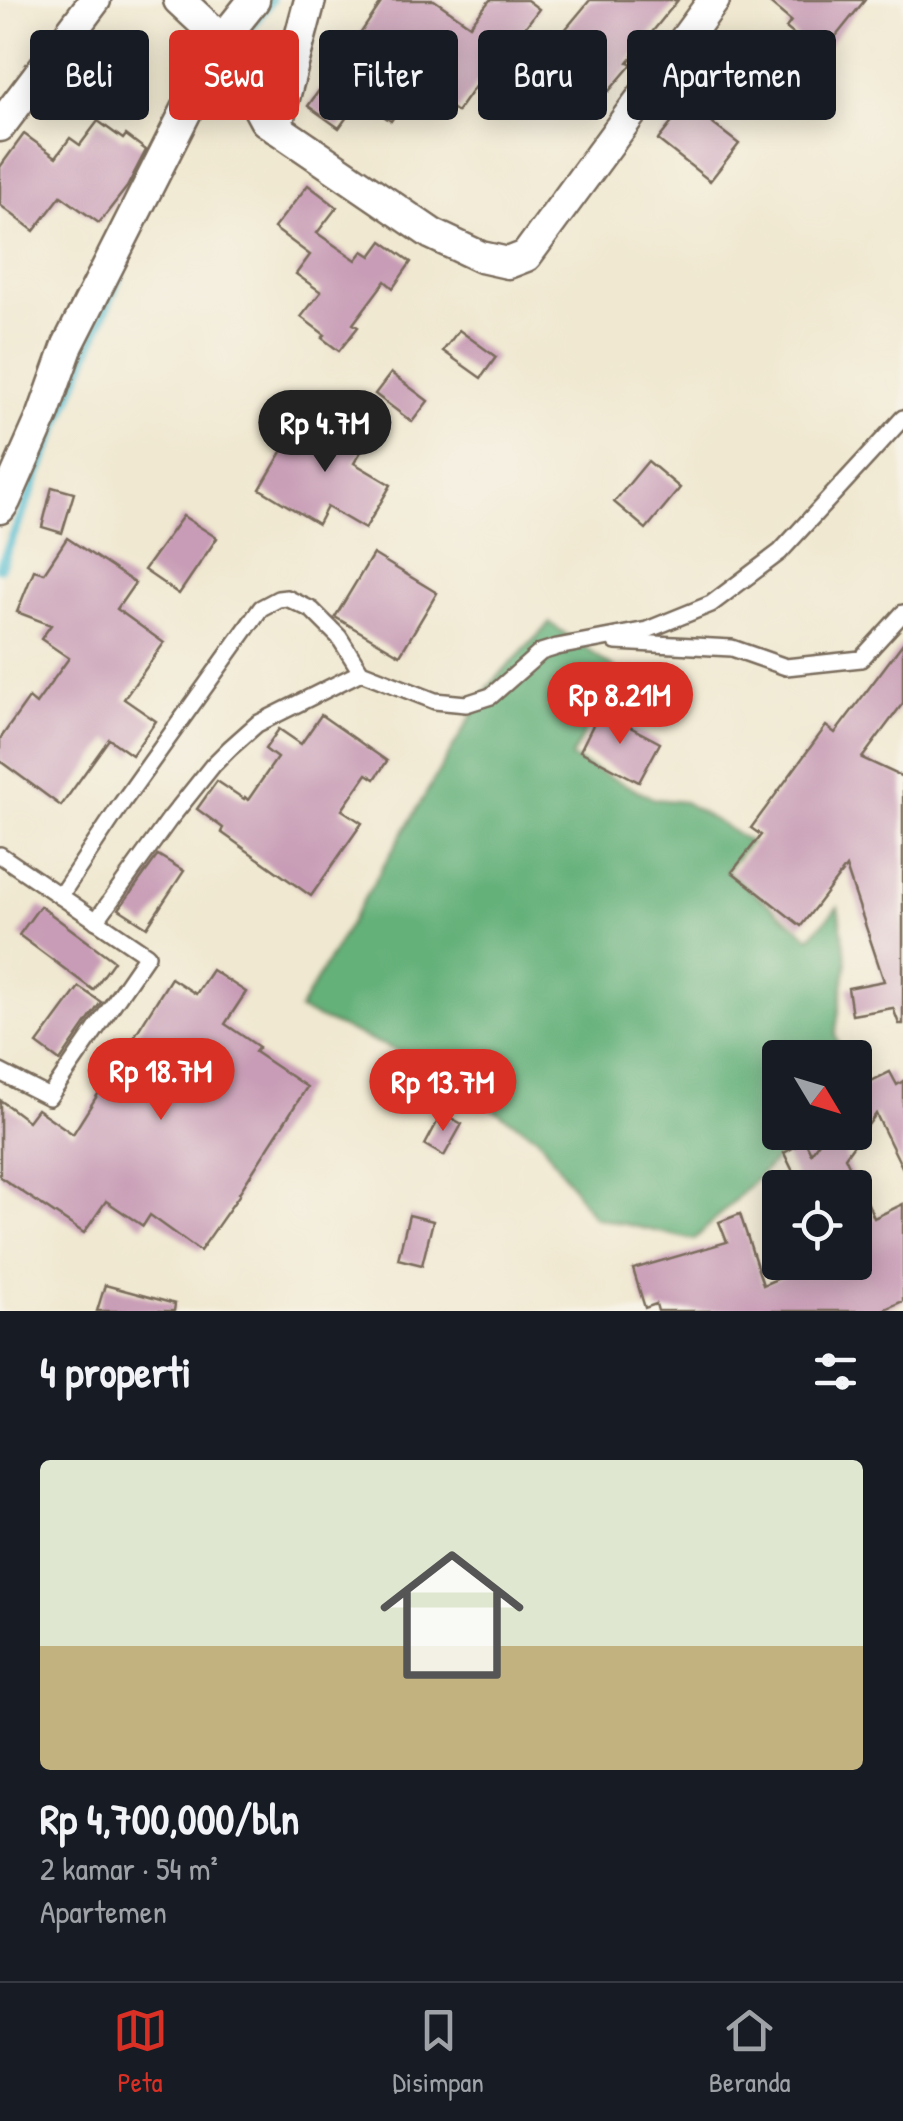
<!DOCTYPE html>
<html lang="id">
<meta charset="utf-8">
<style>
:root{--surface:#171b24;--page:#20242c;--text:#f1f3f6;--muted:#9ea1a6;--line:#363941;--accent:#d93025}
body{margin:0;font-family:"Patrick Hand",sans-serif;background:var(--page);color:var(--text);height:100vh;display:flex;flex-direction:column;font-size:38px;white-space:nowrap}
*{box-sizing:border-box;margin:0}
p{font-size:32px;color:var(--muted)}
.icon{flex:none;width:55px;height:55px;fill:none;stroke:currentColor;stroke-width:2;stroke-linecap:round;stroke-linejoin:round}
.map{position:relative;height:1311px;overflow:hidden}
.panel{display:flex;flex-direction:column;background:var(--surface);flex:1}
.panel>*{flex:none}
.hud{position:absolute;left:30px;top:30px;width:845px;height:90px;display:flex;gap:20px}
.needle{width:65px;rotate:128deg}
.controls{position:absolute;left:762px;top:1040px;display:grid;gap:20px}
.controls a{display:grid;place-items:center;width:110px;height:110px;border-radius:10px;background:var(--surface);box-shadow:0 5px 25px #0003;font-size:50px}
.price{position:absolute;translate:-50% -85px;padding:0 22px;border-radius:35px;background:var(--accent);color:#fff;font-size:32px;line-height:65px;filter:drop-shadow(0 2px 5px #0008)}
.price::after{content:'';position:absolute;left:50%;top:60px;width:30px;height:22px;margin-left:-15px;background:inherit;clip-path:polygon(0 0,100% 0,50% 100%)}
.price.current{background:#222;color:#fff}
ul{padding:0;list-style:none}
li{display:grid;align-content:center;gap:20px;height:530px;padding:0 40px}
li span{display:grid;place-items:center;height:310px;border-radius:10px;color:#555}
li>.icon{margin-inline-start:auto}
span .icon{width:180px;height:180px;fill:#fffc;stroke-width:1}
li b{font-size:42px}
h2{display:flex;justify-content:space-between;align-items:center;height:120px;padding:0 40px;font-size:42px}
.tag{padding:0 35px;border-radius:10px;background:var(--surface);box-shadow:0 5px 25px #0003;font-size:35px;line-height:90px}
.tag.current{background:var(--accent);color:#fff}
.dock{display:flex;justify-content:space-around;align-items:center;height:140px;border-top:2px solid var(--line);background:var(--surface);font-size:28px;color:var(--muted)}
.dock a{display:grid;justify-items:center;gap:5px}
.dock .current{color:var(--accent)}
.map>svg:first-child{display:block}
.forest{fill:#65b17a;stroke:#506e4c;stroke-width:2.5}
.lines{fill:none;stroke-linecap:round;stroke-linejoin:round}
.stream{stroke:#55bed2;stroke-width:9}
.building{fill:#c89cb6}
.service-casing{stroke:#7a6c5c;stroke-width:20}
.minor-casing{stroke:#7a6c5c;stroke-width:35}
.service{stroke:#fff;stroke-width:15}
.minor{stroke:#fff;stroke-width:30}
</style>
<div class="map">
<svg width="903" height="1311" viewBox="0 0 903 1311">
<rect width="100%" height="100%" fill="#f7f3e8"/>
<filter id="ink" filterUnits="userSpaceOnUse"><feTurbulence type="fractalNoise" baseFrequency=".01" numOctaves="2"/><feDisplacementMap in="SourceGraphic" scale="20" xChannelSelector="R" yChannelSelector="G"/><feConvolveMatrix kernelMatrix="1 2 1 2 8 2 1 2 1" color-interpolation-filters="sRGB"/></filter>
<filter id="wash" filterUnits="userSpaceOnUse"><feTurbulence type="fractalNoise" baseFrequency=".0048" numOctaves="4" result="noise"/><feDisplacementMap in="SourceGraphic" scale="40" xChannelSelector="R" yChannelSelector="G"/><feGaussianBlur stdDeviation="2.25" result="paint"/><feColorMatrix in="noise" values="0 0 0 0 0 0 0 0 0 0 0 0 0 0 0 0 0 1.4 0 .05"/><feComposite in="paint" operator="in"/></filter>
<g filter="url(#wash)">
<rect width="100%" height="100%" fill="#f0e8d0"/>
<path class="forest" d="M 550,623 L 618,671 L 571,758 L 655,799 L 684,802 L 750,842 L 726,871 L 810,937 L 838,907 L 847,962 L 835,1036 L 844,1057 L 780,1058 L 780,1132 L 803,1133 L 694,1240 L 593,1217 L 538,1137 L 400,1052 L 299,1010 L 489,686 Z"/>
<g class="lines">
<g class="stream">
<path d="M 236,48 L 271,0"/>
<path d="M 0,568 L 120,275"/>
</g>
</g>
<g id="blocks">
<g class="building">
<path d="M 383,0 L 434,0 L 470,25 L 490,0 L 527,0 L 539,9 L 517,38 L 512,34 L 457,112 L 416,83 L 391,121 L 359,100 L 339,128 L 308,106 L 330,75 L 331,77 Z"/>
<path d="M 590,0 L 678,0 L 628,62 L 632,64 L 609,91 L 554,43 Z"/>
<path d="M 766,0 L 865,0 L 820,56 L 786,28 L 791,21 Z"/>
<path d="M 696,92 L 722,113 L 713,124 L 739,144 L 710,181 L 658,140 Z"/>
<path d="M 98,121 L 123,139 L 126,135 L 146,150 L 127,187 L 99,223 L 61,196 L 34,231 L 0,205 L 0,167 L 24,134 L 56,157 L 70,138 L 80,145 Z"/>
<path d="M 308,185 L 337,207 L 317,233 L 356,260 L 363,251 L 371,256 L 382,241 L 411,262 L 393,288 L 385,281 L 353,324 L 358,327 L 339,351 L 322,338 L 325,335 L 301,317 L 321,292 L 296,274 L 310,255 L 274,228 Z"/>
<path d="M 459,330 L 496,357 L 481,378 L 443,351 Z"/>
<path d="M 391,373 L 428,401 L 412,422 L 375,394 Z"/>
<path d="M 306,411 L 365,445 L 354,463 L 391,485 L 365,529 L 327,507 L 318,524 L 260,489 Z"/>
<path d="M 648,461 L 680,488 L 646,529 L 614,502 Z"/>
<path d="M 52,487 L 74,493 L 62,533 L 42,527 Z"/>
<path d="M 183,516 L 217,538 L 179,594 L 144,570 Z"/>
<path d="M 67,538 L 135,583 L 117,609 L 164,643 L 124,699 L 156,721 L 132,755 L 109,739 L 61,806 L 0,761 L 0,739 L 29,698 L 36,704 L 69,658 L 41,639 L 51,625 L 17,612 L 34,570 L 44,573 Z"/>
<path d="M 373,554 L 437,593 L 400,655 L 335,617 Z"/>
<path d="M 903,643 L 903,703 L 862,758 L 903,777 L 903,1024 L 899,1024 L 893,1008 L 852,1015 L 848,988 L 884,981 L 846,867 L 801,926 L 732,872 L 761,835 L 751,828 L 826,726 L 835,733 Z"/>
<path d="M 600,711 L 660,743 L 639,782 L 580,751 Z"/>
<path d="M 321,715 L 387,761 L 375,779 L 367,774 L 342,810 L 362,823 L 311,896 L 221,832 L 223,828 L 197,809 L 217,781 L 244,799 L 245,797 L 248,800 L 277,758 L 265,749 L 279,729 L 301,744 Z"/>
<path d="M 158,855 L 184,871 L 147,927 L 119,909 Z"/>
<path d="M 40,906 L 114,961 L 93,990 L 19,935 Z"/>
<path d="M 212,970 L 246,992 L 225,1024 L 259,1047 L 255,1052 L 307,1087 L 239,1193 L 240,1194 L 200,1251 L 150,1215 L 143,1226 L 106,1201 L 84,1233 L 0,1177 L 0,1100 L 28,1121 L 37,1109 L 73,1134 L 171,978 L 196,994 Z"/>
<path d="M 79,987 L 101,1002 L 60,1061 L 37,1044 Z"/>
<path d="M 890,1072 L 897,1085 L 903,1081 L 903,1169 L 876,1114 L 845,1157 L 855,1179 L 855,1173 L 874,1218 L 903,1204 L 903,1301 L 881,1311 L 658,1311 L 656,1304 L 645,1308 L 633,1269 L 727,1242 L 719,1222 L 740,1214 L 763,1285 L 816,1262 L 855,1262 L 855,1188 L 801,1188 L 784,1153 L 805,1141 L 811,1153 L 826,1132 L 855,1132 L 855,1089 Z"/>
<path d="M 442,1113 L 462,1124 L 444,1156 L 425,1145 Z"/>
<path d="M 409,1215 L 433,1221 L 422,1265 L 398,1259 Z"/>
<path d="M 105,1285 L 175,1304 L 174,1311 L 97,1311 Z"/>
</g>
</g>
</g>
<g filter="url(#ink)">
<use href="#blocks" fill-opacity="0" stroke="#7a6c5c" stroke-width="2.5"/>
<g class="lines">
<defs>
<g id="service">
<path d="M 616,642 L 732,648 L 786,667 L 861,659 L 903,613"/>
<path d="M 0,855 L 147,955 L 49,1097 L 0,1072"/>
<path d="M 60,896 L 122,803 L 261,608 L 278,599 L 287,598 L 312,610 L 339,637 L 361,672 L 435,701 L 466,704 L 491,696 L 541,652 L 557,647 L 647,630 L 711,604 L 780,552 L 903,418"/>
<path d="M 96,921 L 169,820 L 213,765 L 230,748 L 257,724 L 361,672"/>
</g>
<g id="minor">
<path d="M 179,0 L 222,40 L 265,120 L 432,234 L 481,257 L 508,263 L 526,256 L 714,0"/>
<path d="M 0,126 L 95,0"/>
<path d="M 276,128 L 310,0"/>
<path d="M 0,508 L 5,501 L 43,415 L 68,345 L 222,40 L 254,0"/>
</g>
</defs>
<use href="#service" class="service-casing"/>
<use href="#minor" class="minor-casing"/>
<use href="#service" class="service"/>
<use href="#minor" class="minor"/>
</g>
</g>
</svg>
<div class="controls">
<a><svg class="needle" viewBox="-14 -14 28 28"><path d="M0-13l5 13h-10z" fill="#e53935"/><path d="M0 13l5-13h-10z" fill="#9ea1a6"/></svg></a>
<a><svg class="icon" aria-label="locate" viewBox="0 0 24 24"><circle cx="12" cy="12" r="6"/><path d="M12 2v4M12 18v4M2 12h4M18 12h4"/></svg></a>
</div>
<b class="price current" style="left:325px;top:475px">Rp 4.7M</b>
<b class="price" style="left:620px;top:747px">Rp 8.21M</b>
<b class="price" style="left:161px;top:1123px">Rp 18.7M</b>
<b class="price" style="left:443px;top:1134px">Rp 13.7M</b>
<div class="hud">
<a class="tag">Beli</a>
<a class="tag current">Sewa</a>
<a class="tag">Filter</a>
<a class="tag">Baru</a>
<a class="tag">Apartemen</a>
</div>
</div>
<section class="panel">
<h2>4 properti<svg class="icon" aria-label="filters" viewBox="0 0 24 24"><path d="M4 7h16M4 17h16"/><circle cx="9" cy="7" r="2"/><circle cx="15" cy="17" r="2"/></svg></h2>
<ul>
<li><span style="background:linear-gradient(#dfe7d0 60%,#c2b280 0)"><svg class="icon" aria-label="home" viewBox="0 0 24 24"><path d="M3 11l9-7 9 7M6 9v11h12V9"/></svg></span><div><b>Rp 4,700,000/bln</b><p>2 kamar · 54 m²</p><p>Apartemen</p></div></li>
</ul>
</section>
<nav class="dock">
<a class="current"><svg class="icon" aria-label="map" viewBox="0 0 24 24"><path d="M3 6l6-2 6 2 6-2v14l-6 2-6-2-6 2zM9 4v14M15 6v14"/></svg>Peta</a>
<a><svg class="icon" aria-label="saved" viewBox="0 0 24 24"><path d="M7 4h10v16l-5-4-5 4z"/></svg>Disimpan</a>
<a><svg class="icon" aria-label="home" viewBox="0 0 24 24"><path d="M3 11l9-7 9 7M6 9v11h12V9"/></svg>Beranda</a>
</nav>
